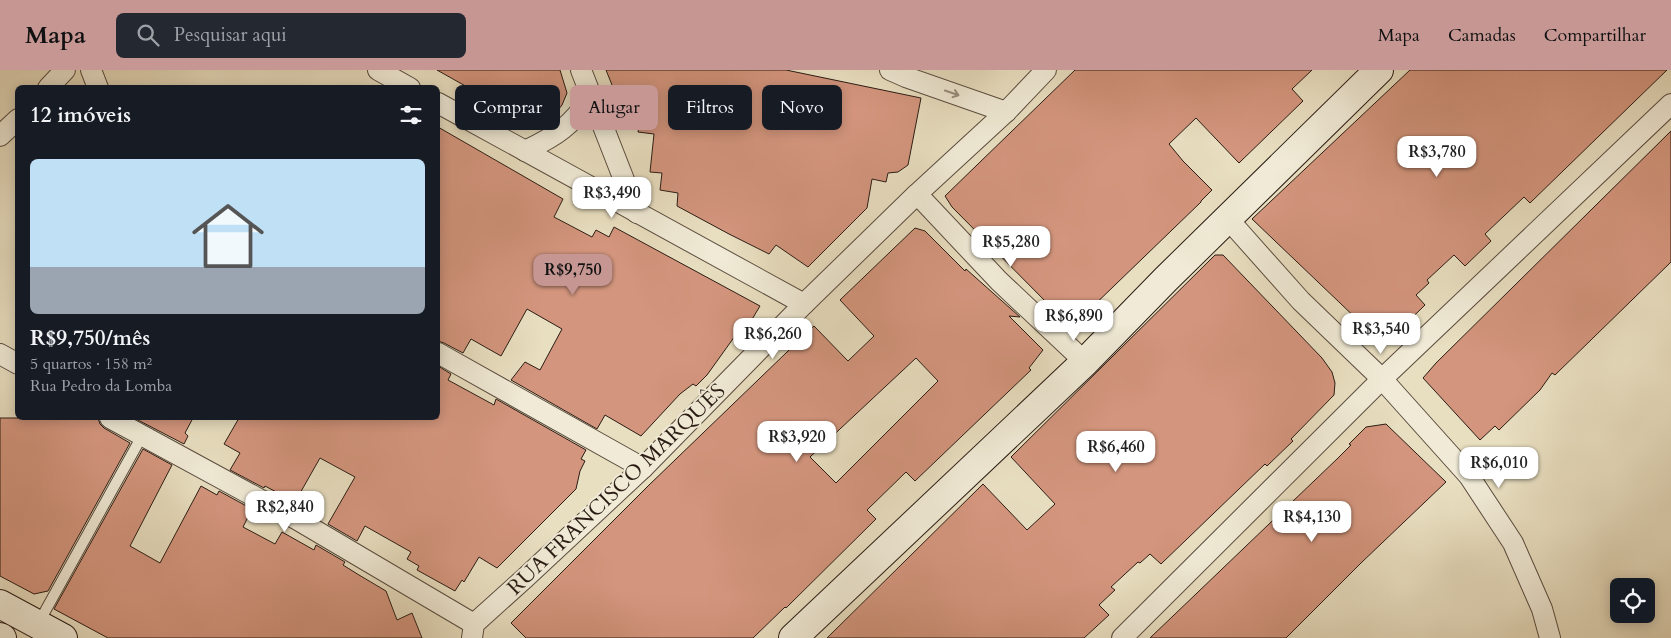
<!DOCTYPE html>
<html lang="pt">
<meta charset="utf-8">
<style>
:root{--surface:#171b24;--page:#242831;--text:#f1f3f6;--muted:#9ea1a6;--line:#363941;--accent:#c59692}
body{margin:0;font-family:Cardo,serif;background:var(--page);color:var(--text);height:100vh;display:flex;flex-direction:column;font-size:19px;white-space:nowrap}
*{box-sizing:border-box;margin:0}
p{font-size:16px;color:var(--muted)}
.icon{flex:none;width:28px;height:28px;fill:none;stroke:currentColor;stroke-width:2;stroke-linecap:round;stroke-linejoin:round}
.map{position:relative;flex:1;overflow:hidden}
.side{position:absolute;left:15px;top:15px;width:425px;height:335px;display:flex;flex-direction:column;background:var(--surface);border-radius:8px;box-shadow:0 2px 12px #0003}
.side>*{flex:none}
.banner{position:absolute;left:455px;top:15px;width:475px;height:45px;display:flex;gap:10px}
.controls{position:absolute;left:1610px;top:508px;display:grid;gap:10px}
.controls a{display:grid;place-items:center;width:45px;height:45px;border-radius:8px;background:var(--surface);box-shadow:0 2px 12px #0003;font-size:25px}
.price{position:absolute;translate:-50% -42px;padding:0 11px;border-radius:10px;background:#fff;color:#222;font-size:16px;line-height:32px;filter:drop-shadow(0 1px 2px #0008)}
.price::after{content:'';position:absolute;left:50%;top:30px;width:15px;height:11px;margin-left:-8px;background:inherit;clip-path:polygon(0 0,100% 0,50% 100%)}
.price.active{background:var(--accent);color:#111}
ul{padding:0;list-style:none}
li{display:grid;align-content:center;gap:10px;height:265px;padding:0 15px}
li+li{border-top:1px solid var(--line)}
li span{display:grid;place-items:center;height:155px;border-radius:8px;color:#555}
li>.icon{margin-inline-start:auto}
span .icon{width:90px;height:90px;fill:#fffc;stroke-width:1}
li b{font-size:21px}
h2{display:flex;justify-content:space-between;align-items:center;height:60px;padding:0 15px;font-size:21px}
.pill{padding:0 18px;border-radius:8px;background:var(--surface);box-shadow:0 2px 12px #0003;font-size:18px;line-height:45px}
.pill.active{background:var(--accent);color:#111}
header{display:flex;align-items:center;gap:30px;box-sizing:border-box;height:70px;padding:0 25px;background:var(--accent);color:#111}
header strong{font-size:24px}
nav{display:flex;gap:28px;margin-inline-start:auto;font-size:18px}
.search{width:350px;height:45px;background:var(--page);display:flex;align-items:center;gap:12px;box-sizing:border-box;padding:0 18px;border-radius:8px;color:var(--muted);font-size:19px}
.map>svg:first-child{display:block}
.building{fill:#d3957d;stroke:#2a1c14;fill-rule:evenodd}
.lines{fill:none;stroke-linecap:round;stroke-linejoin:round}
.service-casing{stroke:#5a4c3f;stroke-width:12}
.minor-casing{stroke:#5a4c3f;stroke-width:22}
.secondary-casing{stroke:#2a1c14;stroke-width:30}
.service{stroke:#f0ead6;stroke-width:10}
.minor{stroke:#f0ead6;stroke-width:20}
.secondary{stroke:#f0ead6;stroke-width:28}
.oneway{stroke:#978d7f}
.labels{text-anchor:middle;stroke-width:4;stroke-linejoin:round;paint-order:stroke}
.street-label{font-size:21px;fill:#2a1c14;stroke:#f0ead6}
</style>
<header>
<strong>Mapa</strong>
<div class="search"><svg class="icon" aria-label="search" viewBox="0 0 24 24"><circle cx="10" cy="10" r="6"/><path d="M15 15l6 6"/></svg>Pesquisar aqui</div>
<nav><a>Mapa</a><a>Camadas</a><a>Compartilhar</a></nav>
</header>
<div class="map">
<svg width="1671" height="568" viewBox="0 0 1671 568">
<rect width="100%" height="100%" fill="#e8dec0"/>
<filter id="stains"><feTurbulence type="fractalNoise" baseFrequency=".004" numOctaves="4"/><feColorMatrix values="0 0 0 0 .2 0 0 0 0 .09 0 0 0 0 .02 0 0 0 .5 -.17"/></filter>
<radialGradient id="worn" r=".72"><stop offset=".6" stop-color="#630" stop-opacity="0"/><stop offset="1" stop-color="#630" stop-opacity=".3"/></radialGradient>
<g class="building">
<path d="M 437,0 L 560,0 L 567,23 L 562,35 L 554,45 L 550,48 L 534,51 L 520,20 L 485,27 Z"/>
<path d="M 606,0 L 786,0 L 921,28 L 908,95 L 898,102 L 888,103 L 886,112 L 872,109 L 867,138 L 808,197 L 776,175 L 769,184 L 729,164 L 677,136 L 678,123 L 660,120 L 662,103 L 650,102 L 654,64 L 638,62 L 640,51 L 625,48 L 627,37 L 620,35 Z"/>
<path d="M 1075,0 L 1312,0 L 1292,19 L 1303,31 L 1239,93 L 1196,48 L 1169,74 L 1183,91 L 1212,120 L 1201,131 L 1201,132 L 1086,243 L 1082,239 L 1066,254 L 1061,253 L 1048,241 L 1052,238 L 952,137 L 945,126 Z"/>
<path d="M 1410,0 L 1667,0 L 1530,133 L 1524,127 L 1485,164 L 1491,171 L 1465,196 L 1454,185 L 1427,210 L 1429,213 L 1416,225 L 1425,235 L 1384,275 L 1252,149 Z"/>
<path d="M 438,57 L 563,129 L 554,147 L 592,167 L 596,160 L 609,167 L 614,157 L 760,236 L 748,256 L 746,254 L 737,267 L 735,266 L 707,305 L 696,316 L 693,314 L 680,324 L 641,366 L 605,345 L 597,359 L 511,310 L 525,292 L 540,300 L 562,259 L 527,239 L 501,286 L 471,269 L 463,283 L 444,273 L 438,271 Z"/>
<path d="M 1671,61 L 1671,192 L 1555,305 L 1552,303 L 1540,320 L 1499,360 L 1495,356 L 1480,370 L 1423,308 L 1436,293 Z"/>
<path d="M 915,158 L 925,161 L 965,201 L 966,199 L 1020,247 L 1009,246 L 1043,280 L 1029,298 L 1031,300 L 915,411 L 906,402 L 867,440 L 876,449 L 786,538 L 785,537 L 753,568 L 526,568 L 511,553 L 648,416 L 814,256 L 848,291 L 874,266 L 840,230 ZM 916,288 L 938,311 L 836,413 L 810,387 Z"/>
<path d="M 1215,185 L 1223,185 L 1322,288 L 1332,302 L 1335,313 L 1334,325 L 1291,369 L 1293,371 L 1267,396 L 1265,394 L 1161,494 L 1150,484 L 1140,493 L 1138,492 L 1111,517 L 1115,520 L 1099,535 L 1109,545 L 1084,568 L 827,568 L 983,414 L 1027,460 L 1055,434 L 1011,387 Z"/>
<path d="M 438,296 L 451,304 L 448,310 L 494,335 L 496,329 L 586,380 L 581,389 L 585,391 L 580,401 L 576,419 L 497,498 L 479,487 L 464,512 L 462,510 L 455,521 L 417,500 L 419,496 L 407,489 L 411,482 L 365,456 L 357,471 L 328,454 L 355,407 L 320,388 L 295,432 L 265,416 L 264,418 L 230,400 L 240,383 L 224,374 L 239,348 L 438,348 Z"/>
<path d="M 0,348 L 98,348 L 100,354 L 104,358 L 130,373 L 48,521 L 34,524 L 0,506 Z"/>
<path d="M 134,348 L 193,348 L 185,363 L 188,366 L 184,374 Z"/>
<path d="M 1386,354 L 1446,412 L 1361,493 L 1286,568 L 1150,568 L 1338,388 L 1351,375 L 1349,374 L 1366,357 Z"/>
<path d="M 143,379 L 172,395 L 130,476 L 160,493 L 201,416 L 217,425 L 219,421 L 252,439 L 243,457 L 275,474 L 282,462 L 314,480 L 316,475 L 345,492 L 343,495 L 359,505 L 386,521 L 397,550 L 412,543 L 422,568 L 108,568 L 54,539 Z"/>
</g>
<g class="lines">
<defs>
<path id="service" d="M 38,554 L 142,366"/>
<g id="minor">
<path d="M 91,0 L 98,18"/>
<path d="M 378,0 L 410,18"/>
<path d="M 581,0 L 637,143"/>
<path d="M 890,0 L 906,7 L 1006,42"/>
<path d="M 48,18 L 65,0"/>
<path d="M 438,33 L 804,234"/>
<path d="M 0,66 L 18,49"/>
<path d="M 525,81 C 558,65 571,56 592,26"/>
<path d="M 917,124 L 999,211 L 1085,292"/>
<path d="M 1228,149 L 1301,231 L 1382,309 L 1469,406 L 1513,473 L 1542,539 L 1550,568"/>
<path d="M 438,283 L 643,398"/>
<path d="M 0,284 L 18,294"/>
<path d="M 110,348 L 296,449 L 474,554"/>
<path d="M 472,568 L 474,554 L 525,508 L 643,398 L 804,234 L 917,124 L 1006,42 L 1046,0"/>
<path d="M 1122,568 L 1382,309 L 1671,34"/>
</g>
<g id="secondary">
<path d="M 0,534 L 63,568"/>
<path d="M 0,567 L 2,568"/>
<path d="M 793,568 L 1085,292 L 1166,209 L 1379,0"/>
</g>
</defs>
<use href="#service" class="service-casing"/>
<use href="#minor" class="minor-casing"/>
<use href="#secondary" class="secondary-casing"/>
<use href="#service" class="service"/>
<use href="#minor" class="minor"/>
<use href="#secondary" class="secondary"/>
</g>
<defs><path id="oneway-shaft" d="M-6 0H5M1.5-3L5.5 0L1.5 3" fill="none" stroke-width="1.6" stroke-linecap="round" stroke-linejoin="round" transform="scale(1.25)"/></defs>
<use class="oneway" href="#oneway-shaft" transform="translate(952 23) rotate(19)"/>
<g class="labels">
<g class="street-label">
<text transform="translate(616 419) rotate(-44)" y="7">RUA FRANCISCO MARQUÊS</text>
</g>
</g>
<rect width="100%" height="100%" filter="url(#stains)"/>
<rect width="100%" height="100%" fill="url(#worn)"/>
</svg>
<div class="controls">
<a><svg class="icon" aria-label="locate" viewBox="0 0 24 24"><circle cx="12" cy="12" r="6"/><path d="M12 2v4M12 18v4M2 12h4M18 12h4"/></svg></a>
</div>
<b class="price" style="left:1437px;top:108px">R$3,780</b>
<b class="price" style="left:612px;top:149px">R$3,490</b>
<b class="price" style="left:1011px;top:198px">R$5,280</b>
<b class="price active" style="left:573px;top:226px">R$9,750</b>
<b class="price" style="left:1074px;top:272px">R$6,890</b>
<b class="price" style="left:1381px;top:285px">R$3,540</b>
<b class="price" style="left:773px;top:290px">R$6,260</b>
<b class="price" style="left:797px;top:393px">R$3,920</b>
<b class="price" style="left:1116px;top:403px">R$6,460</b>
<b class="price" style="left:1499px;top:419px">R$6,010</b>
<b class="price" style="left:285px;top:463px">R$2,840</b>
<b class="price" style="left:1312px;top:473px">R$4,130</b>
<div class="banner">
<a class="pill">Comprar</a>
<a class="pill active">Alugar</a>
<a class="pill">Filtros</a>
<a class="pill">Novo</a>
</div>
<section class="side">
<h2>12 imóveis<svg class="icon" aria-label="filters" viewBox="0 0 24 24"><path d="M4 7h16M4 17h16"/><circle cx="9" cy="7" r="2"/><circle cx="15" cy="17" r="2"/></svg></h2>
<ul>
<li><span style="background:linear-gradient(#bfe0f5 70%,#9aa5b1 0)"><svg class="icon" aria-label="home" viewBox="0 0 24 24"><path d="M3 11l9-7 9 7M6 9v11h12V9"/></svg></span><div><b>R$9,750/mês</b><p>5 quartos · 158 m²</p><p>Rua Pedro da Lomba</p></div></li>
</ul>
</section>
</div>
